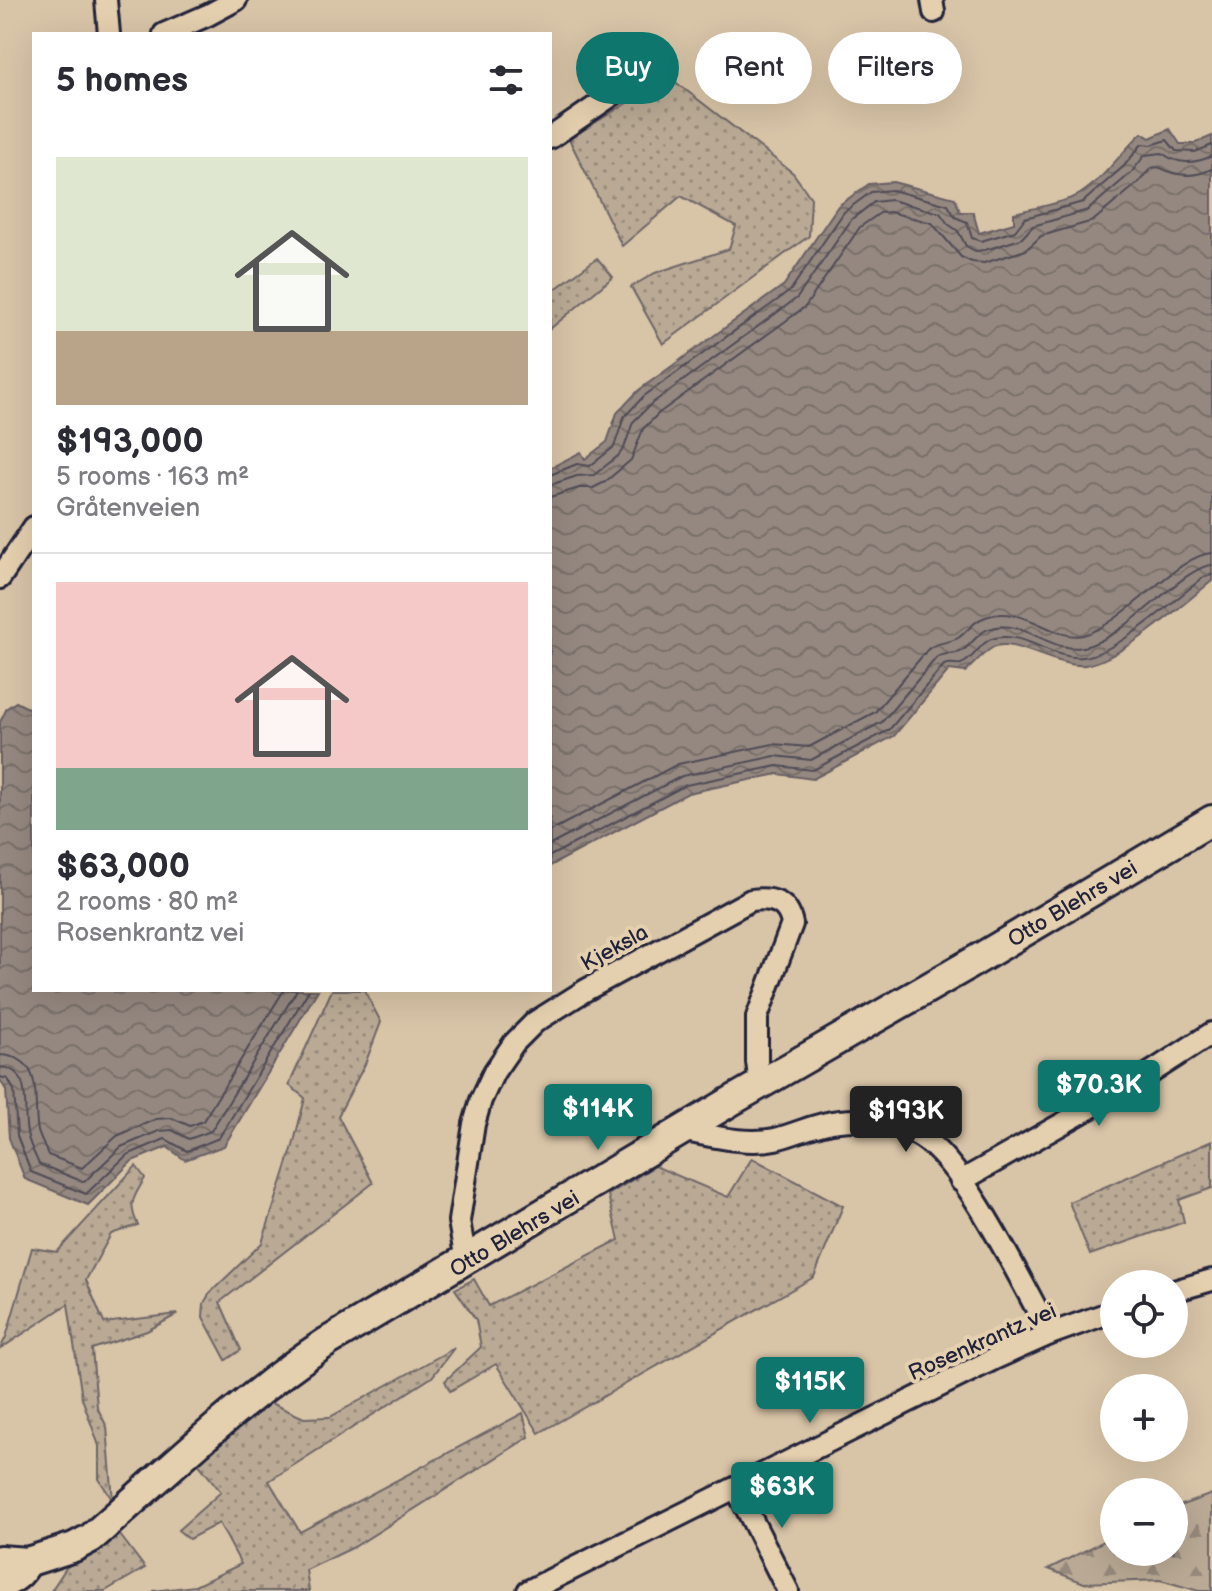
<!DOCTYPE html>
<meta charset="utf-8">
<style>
:root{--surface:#fff;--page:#f2f2f3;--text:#2b2b33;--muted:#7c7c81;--line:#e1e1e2;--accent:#0f766e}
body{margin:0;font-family:"Balsamiq Sans",sans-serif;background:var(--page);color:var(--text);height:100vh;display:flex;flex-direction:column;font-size:30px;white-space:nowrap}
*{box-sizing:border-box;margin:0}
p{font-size:26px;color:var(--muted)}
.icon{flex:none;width:44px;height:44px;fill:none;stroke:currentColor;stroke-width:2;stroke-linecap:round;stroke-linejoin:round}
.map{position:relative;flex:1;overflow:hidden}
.side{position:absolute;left:32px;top:32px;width:520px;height:960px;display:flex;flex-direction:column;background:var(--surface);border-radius:0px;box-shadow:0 8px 32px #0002}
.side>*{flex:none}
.banner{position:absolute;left:576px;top:32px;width:516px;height:72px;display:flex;gap:16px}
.fabs{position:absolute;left:1100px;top:1270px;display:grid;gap:16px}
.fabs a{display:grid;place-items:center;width:88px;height:88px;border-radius:50%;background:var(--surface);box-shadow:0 8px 32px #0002;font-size:40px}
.price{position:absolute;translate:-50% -68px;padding:0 18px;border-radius:8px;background:var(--accent);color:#fff;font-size:26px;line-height:52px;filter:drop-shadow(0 2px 4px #0008)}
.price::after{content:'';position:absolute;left:50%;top:48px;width:24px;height:18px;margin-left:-12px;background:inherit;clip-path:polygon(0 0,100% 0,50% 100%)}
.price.current{background:#222;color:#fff}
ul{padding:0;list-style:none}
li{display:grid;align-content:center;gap:16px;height:424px;padding:0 24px}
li+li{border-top:2px solid var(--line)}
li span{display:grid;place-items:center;height:248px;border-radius:0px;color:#555}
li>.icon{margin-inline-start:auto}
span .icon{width:144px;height:144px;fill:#fffc;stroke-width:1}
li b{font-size:34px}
h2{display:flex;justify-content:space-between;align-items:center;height:96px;padding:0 24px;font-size:34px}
.chip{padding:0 28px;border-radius:36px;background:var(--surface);box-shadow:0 8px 32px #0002;font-size:28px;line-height:72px}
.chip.current{background:var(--accent);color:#fff}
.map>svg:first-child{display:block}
.grass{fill:url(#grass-dots);stroke:#6e6668;stroke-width:2}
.forest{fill:url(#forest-firs);stroke:#6e6668;stroke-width:2}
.water{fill:url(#water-waves);stroke:#675f64;stroke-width:2}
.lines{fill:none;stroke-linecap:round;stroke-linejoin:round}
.shore{stroke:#504b57;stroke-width:2}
.street-casing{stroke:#22223b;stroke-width:26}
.secondary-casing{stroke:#22223b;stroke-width:34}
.street{stroke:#e4cfae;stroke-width:20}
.secondary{stroke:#e4cfae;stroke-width:28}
.labels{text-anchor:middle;stroke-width:8;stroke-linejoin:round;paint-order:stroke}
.street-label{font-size:22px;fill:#22223b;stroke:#e4cfae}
</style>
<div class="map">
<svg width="1212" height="1591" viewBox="0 0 1212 1591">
<defs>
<pattern id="grass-dots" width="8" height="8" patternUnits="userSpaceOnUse" patternTransform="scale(2)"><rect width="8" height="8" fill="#baaa95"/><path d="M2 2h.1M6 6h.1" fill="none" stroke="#978a7b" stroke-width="1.8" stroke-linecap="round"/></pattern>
<pattern id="forest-firs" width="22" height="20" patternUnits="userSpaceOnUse" patternTransform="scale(2)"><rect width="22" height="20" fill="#baaa95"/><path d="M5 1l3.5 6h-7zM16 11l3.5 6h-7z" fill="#978a7b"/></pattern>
<pattern id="water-waves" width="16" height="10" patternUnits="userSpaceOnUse" patternTransform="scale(2)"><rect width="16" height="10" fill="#958880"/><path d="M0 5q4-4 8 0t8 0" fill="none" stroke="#796f6a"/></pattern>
</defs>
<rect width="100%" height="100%" fill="#d8c4a7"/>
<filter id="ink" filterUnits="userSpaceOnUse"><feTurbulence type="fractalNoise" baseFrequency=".0125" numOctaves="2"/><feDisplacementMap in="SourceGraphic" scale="16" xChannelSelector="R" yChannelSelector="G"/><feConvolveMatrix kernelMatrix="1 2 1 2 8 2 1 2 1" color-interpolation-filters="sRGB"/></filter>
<g filter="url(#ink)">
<g class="grass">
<path d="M 669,77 L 793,173 L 811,198 L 809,236 L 663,344 L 631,287 L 655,273 L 729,249 L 736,226 L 681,196 L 622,246 L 569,139 Z"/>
<path d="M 597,258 L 613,277 L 550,329 L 550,293 Z"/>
<path d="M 332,990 L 364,990 L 381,1022 L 365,1064 L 338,1116 L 373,1183 L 220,1302 L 241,1350 L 226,1360 L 203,1317 L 204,1303 L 210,1293 L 262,1243 L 293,1146 L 305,1098 L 289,1085 Z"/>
<path d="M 1212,1141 L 1212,1188 L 1179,1200 L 1184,1222 L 1090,1255 L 1069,1202 Z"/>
<path d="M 752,1158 L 843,1206 L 814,1277 L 539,1433 L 496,1364 L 450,1391 L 445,1381 L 481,1347 L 476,1320 L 455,1289 L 474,1279 L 489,1306 L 619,1240 L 608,1195 L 655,1166 L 728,1197 Z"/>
<path d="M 136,1166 L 145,1178 C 134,1197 127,1203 138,1225 L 111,1234 L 86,1280 L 104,1323 L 178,1314 L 147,1331 L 92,1349 L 97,1407 L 107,1427 L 113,1501 L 99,1479 L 99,1446 L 82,1398 L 68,1304 L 0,1349 L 6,1337 L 32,1248 L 57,1252 Z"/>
<path d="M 454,1348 L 432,1377 L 269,1481 L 300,1532 L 523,1413 L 529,1437 L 354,1547 L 306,1570 L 309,1591 L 153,1591 L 195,1586 L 241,1564 L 219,1523 L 189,1539 L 178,1530 L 221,1492 L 198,1463 L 264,1400 L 304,1418 L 330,1417 Z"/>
<path d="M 117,1531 L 145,1568 L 105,1591 L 51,1591 L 66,1568 Z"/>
</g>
<path class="forest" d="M 1212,1494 L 1212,1591 L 1199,1591 L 1160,1580 L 1084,1583 L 1048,1569 L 1114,1536 L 1114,1552 L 1174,1552 L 1174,1508 Z"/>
<g class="water">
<path d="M 1170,129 L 1180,144 L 1193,144 L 1212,136 L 1212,581 C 1184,603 1120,661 1085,665 C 1056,668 1011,635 992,648 C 982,654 973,665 965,672 L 949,670 L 894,736 L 813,779 L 778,774 L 688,793 L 550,866 L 550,468 L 581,452 L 585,459 L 607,442 L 617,413 L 639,390 L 784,285 L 838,206 L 869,184 L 893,182 L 955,198 L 960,212 L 973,212 L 979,233 L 1014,223 L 1014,213 C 1033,208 1065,203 1080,194 C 1105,178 1121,152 1142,133 L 1150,138 Z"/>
<path d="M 16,702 L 34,711 L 34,990 L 318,990 L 224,1146 L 185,1160 L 167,1147 L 132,1161 L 88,1205 L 25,1179 L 9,1138 L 6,1090 L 0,1080 L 0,722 L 7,708 Z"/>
</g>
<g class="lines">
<g class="shore">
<path d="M 550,475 L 577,464 L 590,466 L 614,447 L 624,417 L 644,396 L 790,291 L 844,212 L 871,192 L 892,190 L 948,205 L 955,217 L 967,222 L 972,238 L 981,241 L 1015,231 L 1025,218 L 1083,202 L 1124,166 L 1142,144 L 1152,145 L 1167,140 L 1176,151 L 1195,152 L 1212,145"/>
<path d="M 550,485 L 577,476 L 594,475 L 618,456 L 624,448 L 633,422 L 651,404 L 797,298 L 852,219 L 874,202 L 891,200 L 940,213 L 948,224 L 958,231 L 966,246 L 975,251 L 985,250 L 1021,239 L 1033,226 L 1088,210 L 1131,173 L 1145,155 L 1162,153 C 1178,165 1194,164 1212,156"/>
<path d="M 550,497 L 579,488 L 593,488 L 605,482 L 631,460 L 643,429 L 659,413 L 805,307 L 860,227 L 880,213 L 890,212 L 932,223 L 961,257 L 972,262 L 984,263 L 1026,250 L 1041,236 L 1093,221 L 1139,182 L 1151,168 C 1160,166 1162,169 1170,172 C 1184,177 1199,175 1212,169"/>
<path d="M 550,831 L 678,764 L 773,744 L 809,747 L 875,712 L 929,648 C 938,642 949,643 958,638 C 966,633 972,623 981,619 C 1021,600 1053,642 1083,635 C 1125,624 1178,554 1212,553"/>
<path d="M 550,845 L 682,776 L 775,756 L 811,760 L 882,722 L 937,657 C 945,652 953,655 960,652 C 971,647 977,632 989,629 C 1024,617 1050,654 1083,647 C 1126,639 1183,566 1212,565"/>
<path d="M 550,856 L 686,785 L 777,766 L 813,770 L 889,730 L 944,665 C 951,662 955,665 961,664 C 974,660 981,640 995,638 C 1026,631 1051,660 1083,657 C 1117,654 1176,598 1204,577 L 1212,575"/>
<path d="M 0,1055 C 46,1057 32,1101 38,1131 C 40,1139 45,1147 48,1155 L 82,1168 L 117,1136 L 156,1119 L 172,1118 L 190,1126 L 203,1121 L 284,990"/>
<path d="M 0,1067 C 34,1069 22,1110 27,1133 C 29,1144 35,1155 39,1164 L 84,1182 L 121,1147 L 159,1131 L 172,1130 L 189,1139 L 211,1131 L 297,990"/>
<path d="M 0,1077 L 8,1079 L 14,1090 L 17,1136 L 31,1172 L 86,1194 L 127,1155 L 165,1139 L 187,1151 L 219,1138 L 309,990"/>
</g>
<defs>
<g id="street">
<path d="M 106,0 L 109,34"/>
<path d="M 932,0 L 934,12"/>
<path d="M 164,34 L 208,15 L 236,0"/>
<path d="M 550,138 L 656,65"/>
<path d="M 0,578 L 34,527"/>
<path d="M 685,1131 C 713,1136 746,1145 775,1139 C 797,1134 816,1123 839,1121 C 867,1118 897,1122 921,1137 C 967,1166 1022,1284 1050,1334"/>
<path d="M 961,1181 L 1141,1079 L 1212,1033"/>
<path d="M 466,1261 L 459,1221 L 474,1124 L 481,1100 L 494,1072 L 514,1043 L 535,1022 L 586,990 L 751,900 C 772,897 788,902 792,924 L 757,1017 L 757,1062 L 760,1085"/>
<path d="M 1174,1291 L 1212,1280"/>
<path d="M 736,1488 L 788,1591"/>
<path d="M 528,1591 L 996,1358 L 1050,1334 L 1114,1311"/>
</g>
<g id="secondary">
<path d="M 0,1560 L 27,1562 L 74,1547 L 91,1538 C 168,1471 241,1399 327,1342 L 733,1100 L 973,962 L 1212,820"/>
<path d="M 0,1584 C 12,1581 22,1573 27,1562"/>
</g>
</defs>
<use href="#street" class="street-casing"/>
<use href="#secondary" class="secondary-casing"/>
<use href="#street" class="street"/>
<use href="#secondary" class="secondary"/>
</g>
</g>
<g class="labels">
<g class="street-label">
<text transform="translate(1072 903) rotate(-31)" y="8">Otto Blehrs vei</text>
<text transform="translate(614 947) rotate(-29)" y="8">Kjeksla</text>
<text transform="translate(514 1233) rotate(-31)" y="8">Otto Blehrs vei</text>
<text transform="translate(982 1341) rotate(-24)" y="8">Rosenkrantz vei</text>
</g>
</g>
</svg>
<div class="fabs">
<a><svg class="icon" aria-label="locate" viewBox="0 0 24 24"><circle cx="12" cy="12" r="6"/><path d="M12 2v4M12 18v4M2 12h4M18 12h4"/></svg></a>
<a>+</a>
<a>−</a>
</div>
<b class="price" style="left:1099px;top:1128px">$70.3K</b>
<b class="price" style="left:598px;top:1152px">$114K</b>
<b class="price current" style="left:906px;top:1154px">$193K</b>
<b class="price" style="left:810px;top:1425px">$115K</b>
<b class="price" style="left:782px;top:1530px">$63K</b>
<div class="banner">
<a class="chip current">Buy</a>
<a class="chip">Rent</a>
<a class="chip">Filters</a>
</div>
<section class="side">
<h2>5 homes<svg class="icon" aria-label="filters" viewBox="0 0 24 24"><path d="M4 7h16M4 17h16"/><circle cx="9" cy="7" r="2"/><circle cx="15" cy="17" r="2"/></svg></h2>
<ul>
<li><span style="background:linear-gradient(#dfe7d0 70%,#b9a48a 0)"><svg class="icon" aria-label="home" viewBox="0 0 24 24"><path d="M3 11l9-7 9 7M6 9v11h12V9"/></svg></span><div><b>$193,000</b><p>5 rooms · 163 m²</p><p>Gråtenveien</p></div></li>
<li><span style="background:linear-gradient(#f6c9c9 75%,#7fa58c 0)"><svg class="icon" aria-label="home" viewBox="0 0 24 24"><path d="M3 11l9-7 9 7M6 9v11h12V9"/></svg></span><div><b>$63,000</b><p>2 rooms · 80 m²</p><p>Rosenkrantz vei</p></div></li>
</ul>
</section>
</div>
